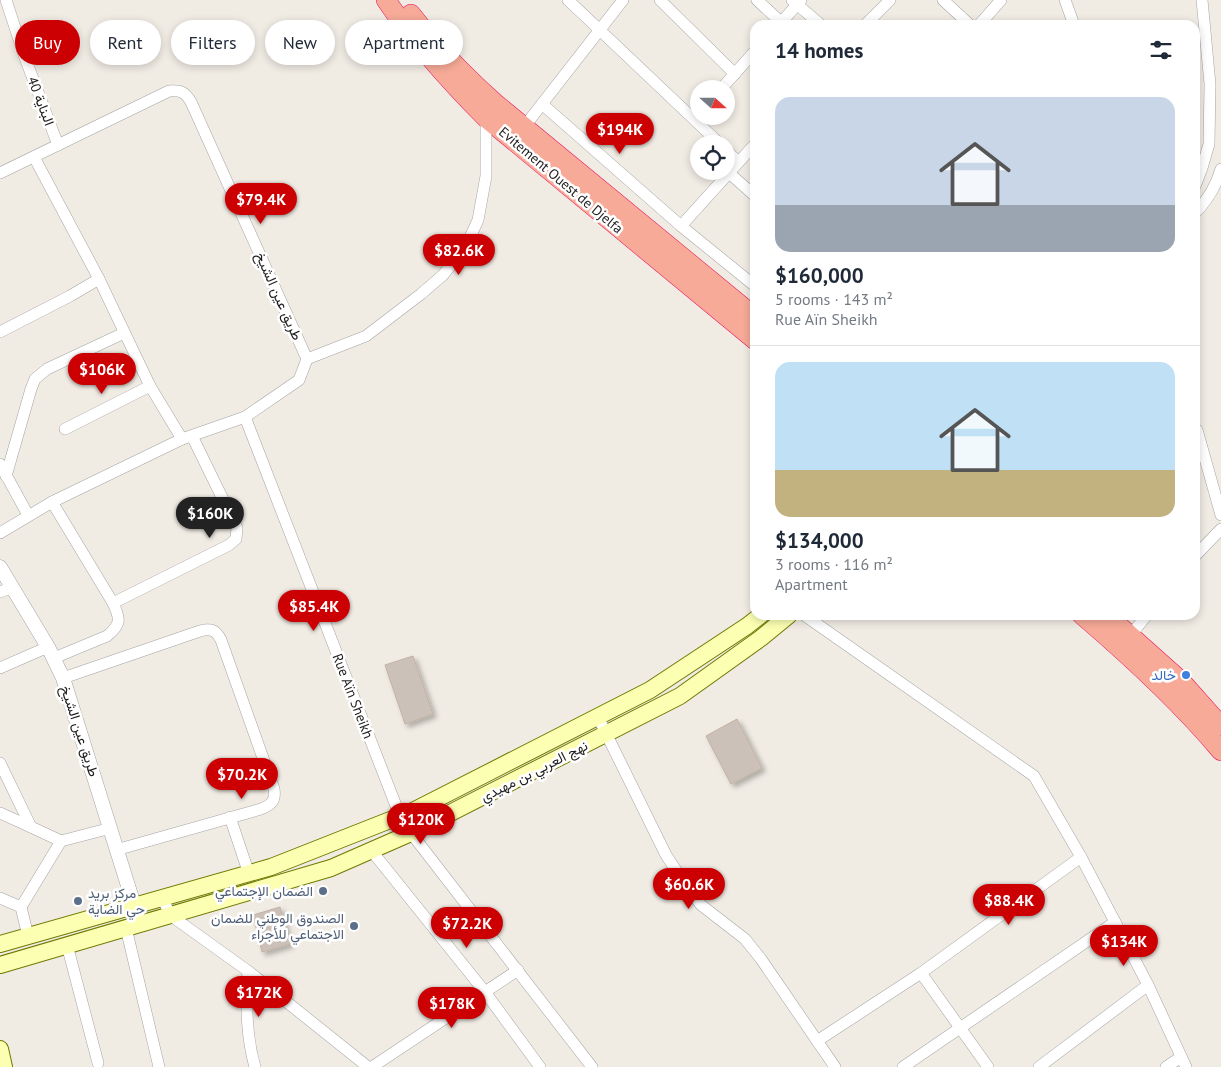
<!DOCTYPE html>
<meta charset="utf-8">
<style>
:root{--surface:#fff;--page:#f2f2f3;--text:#1f2937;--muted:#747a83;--line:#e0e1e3;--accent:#cc0003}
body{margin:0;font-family:"PT Sans",Vazirmatn,sans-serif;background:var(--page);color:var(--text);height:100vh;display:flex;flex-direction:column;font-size:19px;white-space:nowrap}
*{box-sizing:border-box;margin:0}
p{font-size:16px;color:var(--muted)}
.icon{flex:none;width:28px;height:28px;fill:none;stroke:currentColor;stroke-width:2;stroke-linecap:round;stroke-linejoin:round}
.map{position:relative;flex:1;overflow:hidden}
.details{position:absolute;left:750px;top:20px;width:450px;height:600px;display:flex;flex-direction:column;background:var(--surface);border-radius:15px;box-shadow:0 2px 8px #0003}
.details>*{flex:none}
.hud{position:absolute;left:15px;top:20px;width:475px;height:45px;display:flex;gap:10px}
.needle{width:32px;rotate:111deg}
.tools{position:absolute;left:690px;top:80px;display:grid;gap:10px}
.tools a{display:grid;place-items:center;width:45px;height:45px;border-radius:50%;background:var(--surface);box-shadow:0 2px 8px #0003;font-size:25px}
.price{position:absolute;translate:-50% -42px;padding:0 11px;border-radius:18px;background:var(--accent);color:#fff;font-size:16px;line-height:32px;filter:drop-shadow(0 1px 2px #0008)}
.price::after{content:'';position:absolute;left:50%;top:30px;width:15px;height:11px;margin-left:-8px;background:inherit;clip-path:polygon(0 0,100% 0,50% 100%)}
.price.on{background:#222;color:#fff}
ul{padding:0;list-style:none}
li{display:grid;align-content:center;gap:10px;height:265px;padding:0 25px}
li+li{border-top:1px solid var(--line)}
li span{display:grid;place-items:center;height:155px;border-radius:15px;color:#555}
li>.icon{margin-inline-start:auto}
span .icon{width:90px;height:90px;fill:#fffc;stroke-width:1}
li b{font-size:21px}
h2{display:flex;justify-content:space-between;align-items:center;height:60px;padding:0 25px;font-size:21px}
.chip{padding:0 18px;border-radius:22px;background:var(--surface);box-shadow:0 2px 8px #0003;font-size:18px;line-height:45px}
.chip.on{background:var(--accent);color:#fff}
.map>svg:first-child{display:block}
.building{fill:#ccc1b8;stroke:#c3b1a4;filter:url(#shadow)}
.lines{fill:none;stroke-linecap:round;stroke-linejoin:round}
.minor-casing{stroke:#a5a5a5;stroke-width:12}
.tertiary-casing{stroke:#a5a5a5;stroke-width:15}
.secondary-casing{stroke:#6e7a00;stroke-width:18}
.trunk-casing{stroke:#eb1260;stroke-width:20}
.minor{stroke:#fff;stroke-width:11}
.tertiary{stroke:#fff;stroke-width:14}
.secondary{stroke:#fcffb2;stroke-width:16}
.trunk{stroke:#f7aa98;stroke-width:19}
.shop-dot{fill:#3f7fe0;stroke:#fff;stroke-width:2}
.service-dot{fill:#5c6f8a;stroke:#fff;stroke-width:2}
.labels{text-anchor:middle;stroke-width:5;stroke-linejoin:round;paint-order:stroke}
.street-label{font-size:14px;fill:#1e1e1e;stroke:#fff}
.shop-label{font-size:14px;fill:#366cbe;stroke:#fff;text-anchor:end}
.service-label{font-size:14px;fill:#4e5e75;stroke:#fff;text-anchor:end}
</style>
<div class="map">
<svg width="1221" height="1067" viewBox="0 0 1221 1067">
<defs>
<filter id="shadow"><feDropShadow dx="3.5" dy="3.5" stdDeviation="2.5" flood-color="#0004"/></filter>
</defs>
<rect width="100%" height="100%" fill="#f0ebe3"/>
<g class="building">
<path d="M 413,656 L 433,714 L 405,724 L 385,665 Z"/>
<path d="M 737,719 L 762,768 L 731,784 L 706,736 Z"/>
<path d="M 280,907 L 290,944 L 262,952 L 253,915 Z"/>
</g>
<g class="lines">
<defs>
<g id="minor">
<path d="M 6,0 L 24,55 L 58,145"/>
<path d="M 568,0 L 720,144"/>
<path d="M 660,0 L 735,74"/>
<path d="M 757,0 L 784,25"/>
<path d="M 792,0 L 821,25"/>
<path d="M 943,0 L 970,25"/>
<path d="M 1065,0 L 1074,25"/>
<path d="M 779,25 L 801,0"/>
<path d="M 865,25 L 890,0"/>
<path d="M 979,25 L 1001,0"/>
<path d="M 721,89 L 755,51"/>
<path d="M 542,104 L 681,226 L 755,286"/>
<path d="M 524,127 L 623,0"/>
<path d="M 726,150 L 738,162"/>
<path d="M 34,157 L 99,279 L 150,386 L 182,439"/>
<path d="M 728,172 L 755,196"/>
<path d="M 0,173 L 169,91 C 181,90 185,92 191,102 L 307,359 L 299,380 L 245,417 L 182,439 L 52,502 L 0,533"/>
<path d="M 1195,186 L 1202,168 L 1209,144 L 1210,84 L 1202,0"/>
<path d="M 1195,213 C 1208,200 1216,186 1221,169"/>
<path d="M 681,226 L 755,144"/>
<path d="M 0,332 L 70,296 L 99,279"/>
<path d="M 307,359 L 366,336 L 421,294 L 443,275 L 466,246 L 478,220 L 486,176 L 486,118 L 488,115"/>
<path d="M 245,417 L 400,816 L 411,833 L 592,1067"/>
<path d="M 65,429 L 150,386"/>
<path d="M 1195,433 L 1197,430 L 1221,515"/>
<path d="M 0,464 L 28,515"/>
<path d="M 6,476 L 31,389 L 35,379 L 47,369 L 124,333"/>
<path d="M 52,502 L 113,603 C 120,618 122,624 107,636 L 54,658"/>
<path d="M 1195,556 L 1221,529"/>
<path d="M 0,592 L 13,587"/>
<path d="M 113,603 L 229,545 L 236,539 L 237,528 L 192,436"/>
<path d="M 804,615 L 1034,776 L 1081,857 L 1148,985 L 1186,1067"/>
<path d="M 1130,636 L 1147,615"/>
<path d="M 0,668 L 48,647"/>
<path d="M 63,678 L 200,631 C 211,628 216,630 221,640 L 274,789 C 276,801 271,805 261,809 L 116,850"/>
<path d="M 598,717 L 666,855 L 685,884 L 701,905 L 745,939 L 761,959 L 835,1067"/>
<path d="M 0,763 L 31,827 L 61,841"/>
<path d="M 0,813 L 31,827"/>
<path d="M 230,817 L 249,874"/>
<path d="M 371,850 L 485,992 L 540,1067"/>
<path d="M 0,898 L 21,907 L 28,936"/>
<path d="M 163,899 L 170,915 L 248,971 L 368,1067"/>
<path d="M 21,907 L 61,841 L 111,828"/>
<path d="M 126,928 L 159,1067"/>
<path d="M 67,945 L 98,1063"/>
<path d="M 248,971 C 246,1005 246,1035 255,1067"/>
<path d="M 921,973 L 988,1067"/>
<path d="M 817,1041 L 921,973 L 1081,857"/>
<path d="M 372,1067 L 518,970"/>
<path d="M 903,1067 L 1115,922"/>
<path d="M 1039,1067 L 1148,985"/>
<path d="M 1166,1067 L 1181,1057"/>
</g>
<path id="tertiary" d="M 0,567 L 48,647 L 63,678 L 140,924"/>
<g id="secondary">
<path d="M 0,944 L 271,867 L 413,811 L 650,690 L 747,626 L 761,615"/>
<path d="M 0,965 L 331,868 L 411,833 L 680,696 L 761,638 L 789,615"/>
<path d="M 0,1049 L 4,1067"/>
</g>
<g id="trunk">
<path d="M 386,0 C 415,43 449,81 486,118 L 755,340"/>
<path d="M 411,14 C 436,47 465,76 495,103 L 755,317"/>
<path d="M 1082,615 C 1131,657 1179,701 1221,751"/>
<path d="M 1107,615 L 1181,681 L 1221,726"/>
</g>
</defs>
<use href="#minor" class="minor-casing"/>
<use href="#tertiary" class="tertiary-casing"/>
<use href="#secondary" class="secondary-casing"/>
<use href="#trunk" class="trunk-casing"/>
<use href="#minor" class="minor"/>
<use href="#tertiary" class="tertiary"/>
<use href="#secondary" class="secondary"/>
<use href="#trunk" class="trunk"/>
</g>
<circle class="shop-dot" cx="1186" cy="675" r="5"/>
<g class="service-dot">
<circle cx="323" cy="891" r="5"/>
<circle cx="78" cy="901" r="5"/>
<circle cx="354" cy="926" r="5"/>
</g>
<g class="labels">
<g class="street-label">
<text transform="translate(41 101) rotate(69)" y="5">البناية 40</text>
<text transform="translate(561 180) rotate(40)" y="5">Evitement Ouest de Djelfa</text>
<text transform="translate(279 296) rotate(66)" y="5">طريق عين الشيخ</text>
<text transform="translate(353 696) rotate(69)" y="5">Rue Aïn Sheikh</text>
<text transform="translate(80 731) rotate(72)" y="5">طريق عين الشيخ</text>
<text transform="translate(534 771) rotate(-27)" y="5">نهج العربي بن مهيدي</text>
</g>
<g class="shop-label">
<text x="1176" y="680">خالد</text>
</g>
<g class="service-label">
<text x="313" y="896">الضمان الإجتماعي</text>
<text x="88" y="898" text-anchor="start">مركز بريد<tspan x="88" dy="16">حي الضاية</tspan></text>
<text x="344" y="923">الصندوق الوطني للضمان<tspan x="344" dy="16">الاجتماعي للأجراء</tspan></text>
</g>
</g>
</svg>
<div class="tools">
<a><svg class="needle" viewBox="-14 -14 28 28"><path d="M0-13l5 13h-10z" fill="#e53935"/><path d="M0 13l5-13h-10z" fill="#747a83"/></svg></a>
<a><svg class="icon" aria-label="locate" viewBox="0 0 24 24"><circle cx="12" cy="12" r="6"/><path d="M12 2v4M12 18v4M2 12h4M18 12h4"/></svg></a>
</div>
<b class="price" style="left:620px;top:155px">$194K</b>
<b class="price" style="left:261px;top:225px">$79.4K</b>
<b class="price" style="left:459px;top:276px">$82.6K</b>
<b class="price" style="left:102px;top:395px">$106K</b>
<b class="price on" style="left:210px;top:539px">$160K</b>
<b class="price" style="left:314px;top:632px">$85.4K</b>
<b class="price" style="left:242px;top:800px">$70.2K</b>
<b class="price" style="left:421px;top:845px">$120K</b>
<b class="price" style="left:689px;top:910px">$60.6K</b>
<b class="price" style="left:1009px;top:926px">$88.4K</b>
<b class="price" style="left:467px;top:949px">$72.2K</b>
<b class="price" style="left:1124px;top:967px">$134K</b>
<b class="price" style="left:259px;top:1018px">$172K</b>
<b class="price" style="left:452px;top:1029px">$178K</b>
<div class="hud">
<a class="chip on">Buy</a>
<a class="chip">Rent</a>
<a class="chip">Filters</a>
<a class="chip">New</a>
<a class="chip">Apartment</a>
</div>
<section class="details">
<h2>14 homes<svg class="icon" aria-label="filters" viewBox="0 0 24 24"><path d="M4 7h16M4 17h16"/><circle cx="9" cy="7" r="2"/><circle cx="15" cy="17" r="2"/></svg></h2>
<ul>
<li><span style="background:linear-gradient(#c9d6e8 70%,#9aa5b1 0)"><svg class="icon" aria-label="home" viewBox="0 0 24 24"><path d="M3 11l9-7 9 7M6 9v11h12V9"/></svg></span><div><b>$160,000</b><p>5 rooms · 143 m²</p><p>Rue Aïn Sheikh</p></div></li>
<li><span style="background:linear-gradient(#bfe0f5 70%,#c2b280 0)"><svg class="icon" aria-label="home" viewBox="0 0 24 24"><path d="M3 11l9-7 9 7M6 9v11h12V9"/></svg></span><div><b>$134,000</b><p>3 rooms · 116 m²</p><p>Apartment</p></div></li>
</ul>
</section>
</div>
